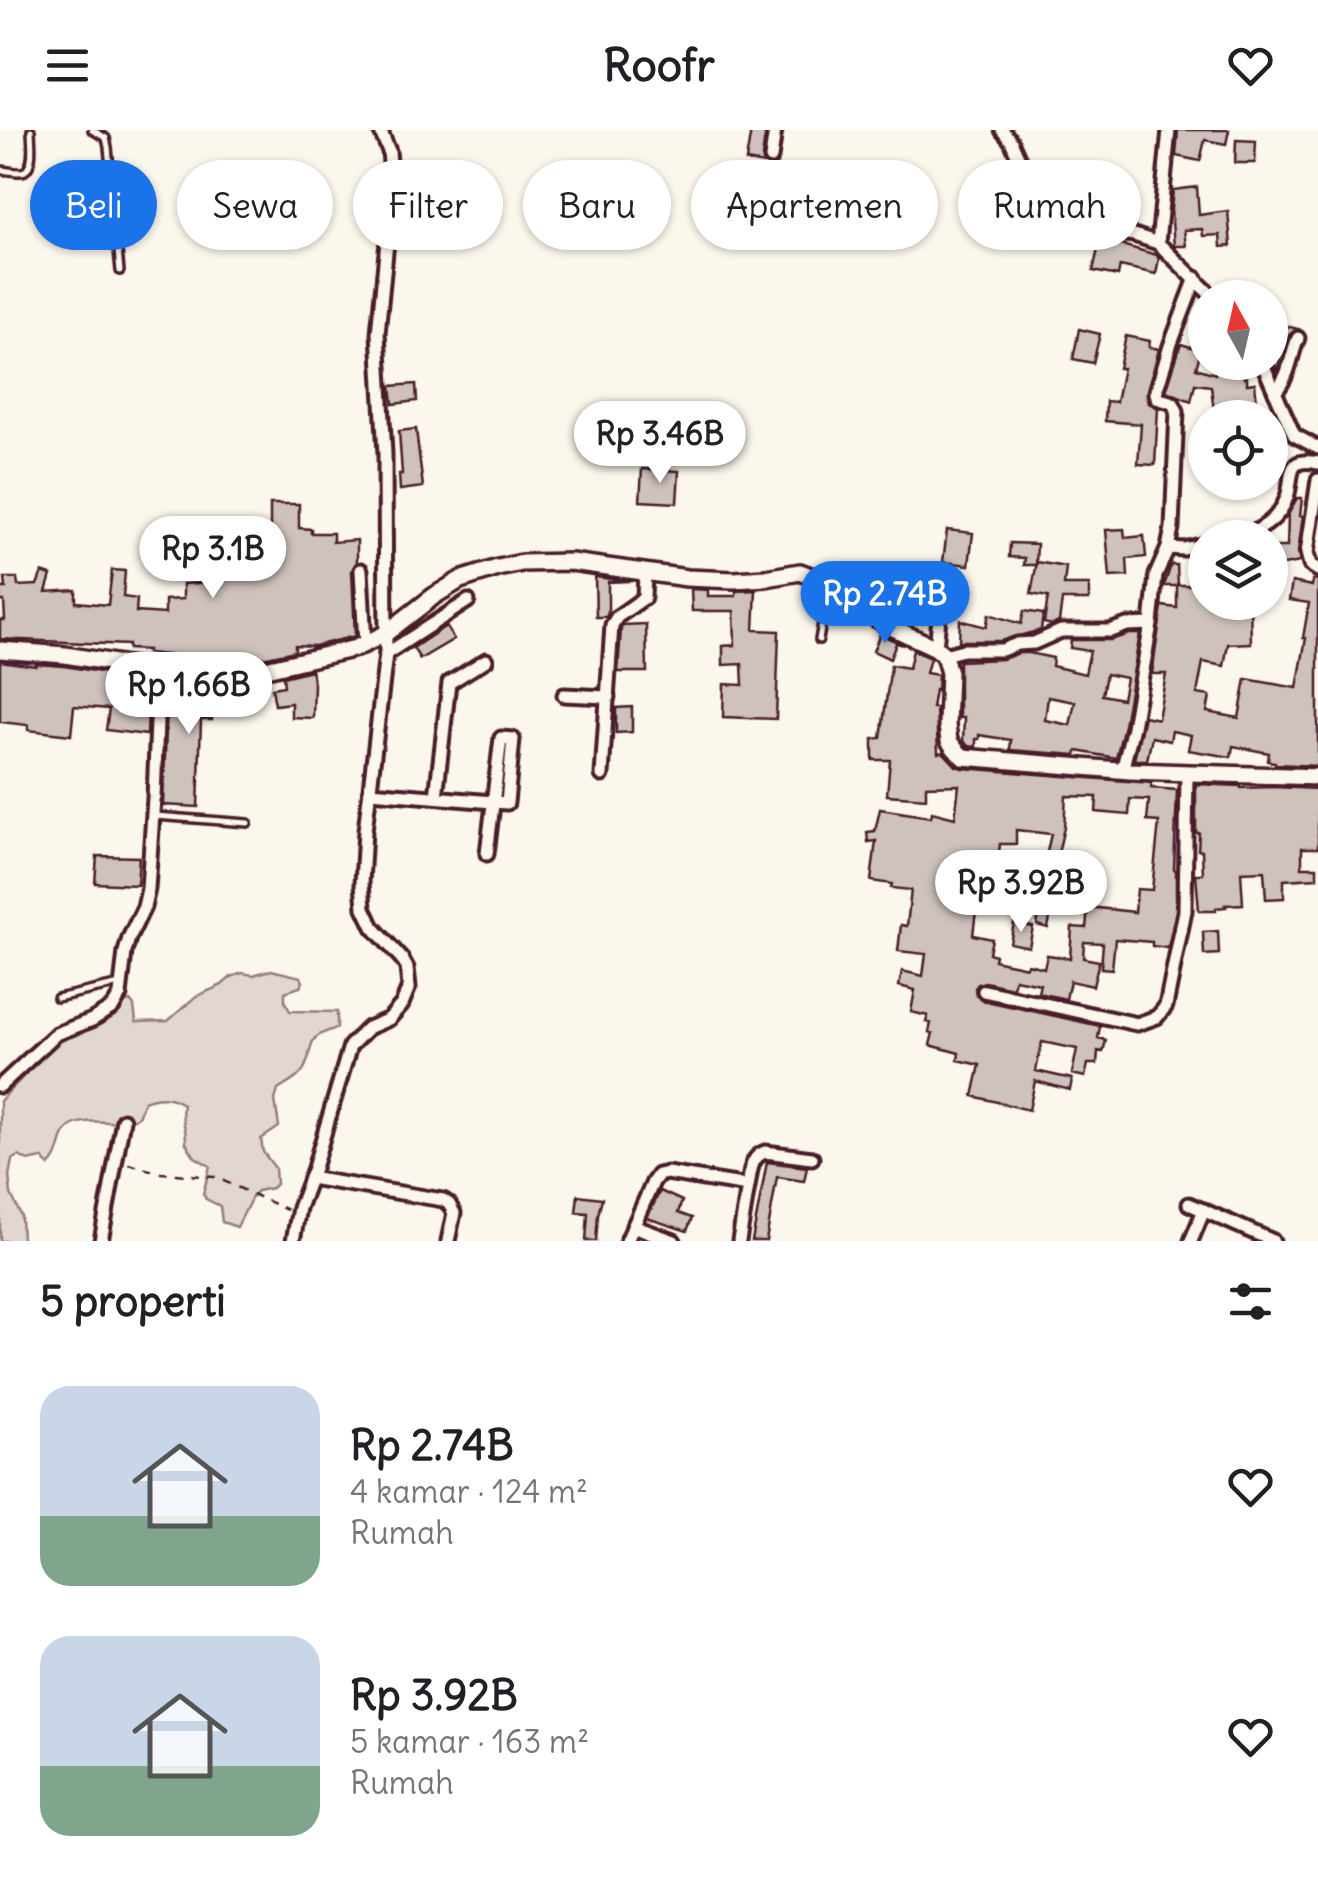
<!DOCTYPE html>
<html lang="id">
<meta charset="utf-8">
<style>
:root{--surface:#fff;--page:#f6f6f6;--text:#202124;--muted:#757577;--accent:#1a73e8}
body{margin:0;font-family:Delius,sans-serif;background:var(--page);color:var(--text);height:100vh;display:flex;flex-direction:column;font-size:38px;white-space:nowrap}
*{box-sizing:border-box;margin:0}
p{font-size:32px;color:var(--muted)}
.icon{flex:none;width:55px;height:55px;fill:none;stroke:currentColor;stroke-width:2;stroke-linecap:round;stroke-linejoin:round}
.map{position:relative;height:1111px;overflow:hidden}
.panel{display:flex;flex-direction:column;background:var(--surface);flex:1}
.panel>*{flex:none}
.hud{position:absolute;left:30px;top:30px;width:1260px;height:90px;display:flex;gap:20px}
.needle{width:65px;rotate:352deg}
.tools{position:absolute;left:1188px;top:150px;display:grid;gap:20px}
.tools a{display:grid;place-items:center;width:100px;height:100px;border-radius:50%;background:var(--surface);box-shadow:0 2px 8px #0004;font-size:50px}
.price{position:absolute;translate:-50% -85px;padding:0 22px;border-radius:35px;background:#fff;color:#222;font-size:32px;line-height:65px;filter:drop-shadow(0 2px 5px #0008)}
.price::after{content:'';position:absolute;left:50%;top:60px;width:30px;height:22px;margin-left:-15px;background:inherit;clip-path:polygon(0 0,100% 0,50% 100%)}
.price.active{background:var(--accent);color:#fff}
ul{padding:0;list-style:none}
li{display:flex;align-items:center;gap:30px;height:250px;padding:0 40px}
li span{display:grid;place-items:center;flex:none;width:280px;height:200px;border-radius:30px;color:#555}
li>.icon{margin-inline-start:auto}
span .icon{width:120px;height:120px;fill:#fffc;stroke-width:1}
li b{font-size:42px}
h2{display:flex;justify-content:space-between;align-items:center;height:120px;padding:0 40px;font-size:42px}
.pill{padding:0 35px;border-radius:45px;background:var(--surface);box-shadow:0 2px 8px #0004;font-size:35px;line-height:90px}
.pill.active{background:var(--accent);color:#fff}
header{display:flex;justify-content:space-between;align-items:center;height:130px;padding:0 40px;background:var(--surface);font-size:45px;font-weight:700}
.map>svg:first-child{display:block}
.green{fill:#e2d7d0;stroke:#967b7e;stroke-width:2.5}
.building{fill:#cfc2bc;stroke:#4a1f2b;stroke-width:2.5;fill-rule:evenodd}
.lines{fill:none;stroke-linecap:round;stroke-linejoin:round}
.lane-casing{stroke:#4a1f2b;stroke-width:12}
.street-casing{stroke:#4a1f2b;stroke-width:19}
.secondary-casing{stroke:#4a1f2b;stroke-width:22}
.path{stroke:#4a1f2b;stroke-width:2.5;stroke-dasharray:8 8;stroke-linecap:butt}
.lane{stroke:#fbf7ec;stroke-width:5}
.street{stroke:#fbf7ec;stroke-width:11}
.secondary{stroke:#fbf7ec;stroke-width:15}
</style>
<header><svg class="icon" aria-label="menu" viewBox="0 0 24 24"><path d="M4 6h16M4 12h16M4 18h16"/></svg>Roofr<svg class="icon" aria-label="heart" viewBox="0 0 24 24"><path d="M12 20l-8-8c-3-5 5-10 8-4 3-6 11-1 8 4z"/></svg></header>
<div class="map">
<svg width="1318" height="1111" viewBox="0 0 1318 1111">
<rect width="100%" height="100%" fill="#fbf7ec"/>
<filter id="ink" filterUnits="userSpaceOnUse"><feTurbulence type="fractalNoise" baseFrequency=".01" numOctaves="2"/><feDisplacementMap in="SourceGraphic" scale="20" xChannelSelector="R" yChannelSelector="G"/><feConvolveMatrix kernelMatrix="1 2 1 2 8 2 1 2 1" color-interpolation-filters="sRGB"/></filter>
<g filter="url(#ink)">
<path class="green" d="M 271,840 L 301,847 L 303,852 L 300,857 L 285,862 L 285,872 L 290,881 L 337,882 L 337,898 C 301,909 317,914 304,939 C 299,949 286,954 278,960 L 275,970 L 279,997 L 261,1009 L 263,1022 L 275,1038 L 276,1054 L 272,1058 L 257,1061 L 253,1065 L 237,1097 L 222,1092 L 220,1076 L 206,1069 L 203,1064 L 210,1036 L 195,1027 L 186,1013 C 187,996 180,993 183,974 C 170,966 159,965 144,971 C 143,974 140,983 138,986 C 127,999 90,986 73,995 C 57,1003 63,1025 49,1036 L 42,1028 L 28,1031 L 19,1026 L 12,1030 L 9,1046 L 11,1064 L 21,1086 L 22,1111 L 0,1111 L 0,971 L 50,919 L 74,901 L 107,888 L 123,873 L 130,871 L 134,876 L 136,892 L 168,891 L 195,867 L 222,855 L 231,847 L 242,843 L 253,845 Z"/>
<g class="building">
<path d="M 751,0 L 766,0 L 762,27 L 764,34 L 746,31 Z"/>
<path d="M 1178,0 L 1229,0 L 1226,14 L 1205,10 L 1200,31 L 1176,26 Z"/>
<path d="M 1236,10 L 1256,11 L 1255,33 L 1235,33 Z"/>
<path d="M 1197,57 L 1199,85 L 1228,81 L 1231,116 L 1221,117 L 1220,105 L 1203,106 L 1202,99 L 1184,100 L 1186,116 L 1174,116 L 1171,79 L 1173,60 Z"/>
<path d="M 1100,110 L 1125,115 L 1125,116 L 1157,125 L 1159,128 L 1156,144 L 1120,136 L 1118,146 L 1093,141 Z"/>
<path d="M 1282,195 L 1298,199 L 1289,205 L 1284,220 L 1282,219 L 1277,242 L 1273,227 Z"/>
<path d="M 1079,199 L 1100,204 L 1093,233 L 1073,229 Z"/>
<path d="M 1126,206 L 1150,211 L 1149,217 L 1159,219 L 1147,264 L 1149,273 L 1158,278 L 1155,335 L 1138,334 L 1141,294 L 1105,291 L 1106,271 L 1116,272 L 1123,238 L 1119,238 Z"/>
<path d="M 1181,214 L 1201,220 L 1196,238 L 1215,244 L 1217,233 L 1230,235 L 1242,234 L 1244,248 L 1247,247 L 1247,254 L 1255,253 L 1257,273 L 1214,282 L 1211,256 L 1195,254 L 1191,271 L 1166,261 Z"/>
<path d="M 416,254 L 417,271 L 393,274 L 391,256 Z"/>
<path d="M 416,299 L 423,357 L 400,360 L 399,344 L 402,344 L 399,301 Z"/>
<path d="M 642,339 L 679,341 L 677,373 L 640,371 Z"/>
<path d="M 1297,368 L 1302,368 L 1300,386 L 1303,386 L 1298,422 L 1300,432 L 1273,437 L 1272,417 L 1287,417 L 1288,385 Z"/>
<path d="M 270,374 L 299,374 L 299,398 L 311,399 L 311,403 L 333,403 L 333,412 L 357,410 L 357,432 L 352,440 L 355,506 L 315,516 L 295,515 L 295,521 L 253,530 L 227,532 L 188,531 L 189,527 L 147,523 L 147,520 L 128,519 L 128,515 L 0,509 L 0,490 L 5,490 L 4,471 L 0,471 L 0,458 L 6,458 L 5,448 L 17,448 L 18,456 L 37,455 L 42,442 L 51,445 L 46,462 L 76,460 L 76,472 L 108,475 L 112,440 L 125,441 L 123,467 L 137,469 L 136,482 L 165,484 L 165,470 L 183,469 L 183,454 L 213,452 L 207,409 L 270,403 Z"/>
<path d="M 1124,399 L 1125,408 L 1144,406 L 1146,427 L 1127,429 L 1128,446 L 1110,447 L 1106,400 Z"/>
<path d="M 947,400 L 973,403 L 969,435 L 943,432 Z"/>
<path d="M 1010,413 L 1037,414 L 1036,435 L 1024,435 L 1025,428 L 1009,427 Z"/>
<path d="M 1037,432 L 1066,437 L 1064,455 L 1089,455 L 1089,470 L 1062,470 L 1059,492 L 1052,495 L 1044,493 L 1048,467 L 1031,464 Z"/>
<path d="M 1171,435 L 1177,435 L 1178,455 L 1205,455 L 1205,472 L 1250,472 L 1251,513 L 1228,514 L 1224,536 L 1203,532 L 1197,564 L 1210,566 L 1207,582 L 1239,588 L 1246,549 L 1297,558 L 1306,508 L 1303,508 L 1309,473 L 1289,470 L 1292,452 L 1312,456 L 1313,450 L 1318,450 L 1318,636 L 1275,634 L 1275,632 L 1268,631 L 1269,623 L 1233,616 L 1231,627 L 1188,620 L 1191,605 L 1172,601 L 1170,611 L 1152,607 L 1147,630 L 1134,630 L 1144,586 L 1158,589 L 1166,544 L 1152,544 L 1162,476 L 1177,478 L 1177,456 L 1164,456 Z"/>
<path d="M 595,447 L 629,451 L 608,452 L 608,483 L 606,487 L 596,487 Z"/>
<path d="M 691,459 L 708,460 L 708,466 L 736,466 L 736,461 L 756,460 L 754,500 L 779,501 L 776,589 L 723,587 L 724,554 L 743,555 L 742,534 L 723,535 L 723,516 L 735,515 L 734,481 L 692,481 Z"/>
<path d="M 1024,481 L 1043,484 L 1041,500 L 1000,511 L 959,511 L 960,490 L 986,497 L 989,484 L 1021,494 Z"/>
<path d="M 646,494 L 647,542 L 618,542 L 621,498 L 623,495 Z"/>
<path d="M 446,496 L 454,509 L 420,529 L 413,518 Z"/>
<path d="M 880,504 L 904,515 L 896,513 L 890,529 L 873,521 Z"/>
<path d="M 1129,504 L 1140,504 L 1124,595 L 1116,628 L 1077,621 L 1076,625 L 1010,620 L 1011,610 L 979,605 L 979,609 L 976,609 L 976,617 L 968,616 L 963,610 L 964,588 L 959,588 L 959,531 L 1003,529 L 1019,523 L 1029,523 L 1053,528 L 1052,536 L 1085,544 L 1090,521 L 1070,518 L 1071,510 L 1111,510 ZM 1106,544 L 1126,548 L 1122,569 L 1102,565 ZM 1048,567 L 1075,572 L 1070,595 L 1045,590 Z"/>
<path d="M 913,520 L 930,528 L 926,543 L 938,545 L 937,561 L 935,560 L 932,578 L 936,578 L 938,623 L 943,622 L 956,636 L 962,638 L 1152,653 L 1151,658 L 1177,660 L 1174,739 L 1176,740 L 1176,780 L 1168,818 L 1152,816 L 1152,812 L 1115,809 L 1112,839 L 1101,838 L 1103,813 L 1084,812 L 1083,828 L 1099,831 L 1093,856 L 1070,851 L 1066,869 L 1038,863 L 1040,854 L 1015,849 L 1013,858 L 985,852 L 978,854 L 975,858 L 976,865 L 982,870 L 1100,896 L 1098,908 L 1106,910 L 1103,922 L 1098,921 L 1097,934 L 1088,934 L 1085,947 L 1072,944 L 1077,919 L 1042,912 L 1036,941 L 1072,949 L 1070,960 L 1035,951 L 1029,980 L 973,966 L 980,935 L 958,930 L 959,923 L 930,915 L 933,903 L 929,902 L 931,893 L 926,892 L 928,886 L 911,882 L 915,860 L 899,856 L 902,841 L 923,846 L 926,824 L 898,821 L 901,795 L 907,796 L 911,760 L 891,758 L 892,754 L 871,751 L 876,711 L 868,712 L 867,702 L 875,701 L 880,679 L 931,687 L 932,682 L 955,688 L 959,655 L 926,656 L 926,668 L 887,665 L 890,630 L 873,630 L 873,609 L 881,608 L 891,535 L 909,538 ZM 1066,666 L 1097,667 L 1096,682 L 1129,685 L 1130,669 L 1149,670 L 1147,691 L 1159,692 L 1152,760 L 1137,759 L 1135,782 L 1088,777 L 1086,798 L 1072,797 L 1070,828 L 1047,825 L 1044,838 L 1028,834 L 1027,837 L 994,830 L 995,825 L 989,823 L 992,809 L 973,805 L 976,781 L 957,779 L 960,759 L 969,760 L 971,746 L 996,746 L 1000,714 L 1016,714 L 1016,700 L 1051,704 L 1044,735 L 1055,737 L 1064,697 Z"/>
<path d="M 0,531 L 36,536 L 36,534 L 64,536 L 149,550 L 147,605 L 106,600 L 109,579 L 74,576 L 71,605 L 28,600 L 28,595 L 0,592 Z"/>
<path d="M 311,540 L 314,554 L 313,588 L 291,587 L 291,573 L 275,575 L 272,558 L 284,556 L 283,547 Z"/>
<path d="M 168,552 L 219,555 L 245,554 L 245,566 L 235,565 L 235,570 L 218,570 L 217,579 L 212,579 L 212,590 L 201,590 L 198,677 L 163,675 Z"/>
<path d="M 632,577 L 632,602 L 616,603 L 616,578 Z"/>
<path d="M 1196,654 L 1241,656 L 1241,658 L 1273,657 L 1318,659 L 1318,718 L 1302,718 L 1302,737 L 1317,737 L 1317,748 L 1284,750 L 1284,768 L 1266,769 L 1264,741 L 1241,742 L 1243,774 L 1225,775 L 1226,777 L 1216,778 L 1216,781 L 1199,781 L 1196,744 L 1203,744 L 1202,720 L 1198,720 L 1199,703 L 1196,703 Z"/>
<path d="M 97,726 L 139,727 L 137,755 L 95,753 Z"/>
<path d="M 1044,756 L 1056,758 L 1048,798 L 1037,795 Z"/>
<path d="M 1014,793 L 1033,797 L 1029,817 L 1010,813 Z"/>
<path d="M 1218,801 L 1219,824 L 1204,825 L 1203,802 Z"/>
<path d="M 767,1032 L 807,1037 L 804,1051 L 777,1047 L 766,1111 L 752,1111 Z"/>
<path d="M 660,1061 L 682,1071 L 678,1083 L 692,1088 L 687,1101 L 647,1088 Z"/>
<path d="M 578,1065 L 602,1068 L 598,1085 L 596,1111 L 586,1111 L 588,1083 L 576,1082 Z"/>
</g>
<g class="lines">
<defs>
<g id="lane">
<path d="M 92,0 L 106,8 L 108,17 L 120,141"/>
<path d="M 0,40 C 6,40 20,44 25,41 C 35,34 31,10 31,0"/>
<path d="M 819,510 L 822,493 L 835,468"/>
<path d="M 155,686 L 248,693"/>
<path d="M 57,868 L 120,854"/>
</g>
<g id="street">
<path d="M 1002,0 L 1011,11 L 1035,65 L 1053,79 L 1091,99 L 1134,105 L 1158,113 L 1214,168"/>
<path d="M 771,28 L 775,0"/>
<path d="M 1158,113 L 1169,0"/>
<path d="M 1262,232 L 1294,305 L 1318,318"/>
<path d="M 1275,262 C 1290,246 1290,227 1298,208"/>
<path d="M 1318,350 L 1307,423 L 1310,435 L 1318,440"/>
<path d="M 1238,408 C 1259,402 1280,389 1287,367 C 1294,347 1284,326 1318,333"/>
<path d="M 1168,418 L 1184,419 L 1205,414"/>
<path d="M 361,440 L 365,514"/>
<path d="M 936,518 L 941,467"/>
<path d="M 386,524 L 468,471"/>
<path d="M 944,525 L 963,520 L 1002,520 L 1017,514 L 1034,513 L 1061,501 L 1110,501 L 1127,495 L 1151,494"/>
<path d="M 564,565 L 608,567"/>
<path d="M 1122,641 L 1133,597 L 1151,494 L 1156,445 L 1168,418 L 1172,398 L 1177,281 L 1173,273 L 1157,268 L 1156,263 L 1170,216 L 1196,148"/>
<path d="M 602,645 L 612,495 L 617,487 L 644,468 L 645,442"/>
<path d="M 370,662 L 493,672 L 507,673 L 513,609 L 501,608 L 487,724"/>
<path d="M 436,667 L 449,553 L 486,530"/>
<path d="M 984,861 L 1137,894 L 1157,887 L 1166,876 L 1185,781 L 1187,643"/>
<path d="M 0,956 L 56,904 L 92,890 L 113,877 L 120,865 L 125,822 L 129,808 L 144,777 L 148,759 L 154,668 L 159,540"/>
<path d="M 310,1048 L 443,1070 L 449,1074 L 454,1083 L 448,1111"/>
<path d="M 748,1056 C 751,1042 750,1027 765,1022 L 812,1028"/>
<path d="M 1189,1074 L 1273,1111"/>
<path d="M 633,1096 L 674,1111"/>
<path d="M 101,1111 L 123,990"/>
<path d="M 293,1111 L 299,1078 L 314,1038 L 350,916 L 368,898 L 389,889 L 402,874 L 409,857 L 407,838 L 402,829 L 373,797 L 364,778 L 362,753 L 365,701 L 386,524 L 385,324 L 378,203 L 388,102 L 390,33 L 389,21 L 380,0"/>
<path d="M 627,1111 L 653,1052 L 658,1045 L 667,1043 L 748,1056 L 739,1111"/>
<path d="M 1191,1111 L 1204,1080"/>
</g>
<path id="secondary" d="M 0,520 L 65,525 L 159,540 L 220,544 L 253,542 L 356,518 L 385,504 L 434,466 L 460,450 L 498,438 L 522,433 L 571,432 L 687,448 L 734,450 L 766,448 L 800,442 L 813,447 L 837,465 L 891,497 L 936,518 L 944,525 L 949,543 L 947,595 L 949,611 L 955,619 L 963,627 L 1130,641 L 1318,647"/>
</defs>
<use href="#lane" class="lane-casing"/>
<use href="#street" class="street-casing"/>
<use href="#secondary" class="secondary-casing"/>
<path class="path" d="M 129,1034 L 161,1043 L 215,1047 L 287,1080"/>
<use href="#lane" class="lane"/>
<use href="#street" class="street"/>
<use href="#secondary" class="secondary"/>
</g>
</g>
</svg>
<div class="tools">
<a><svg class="needle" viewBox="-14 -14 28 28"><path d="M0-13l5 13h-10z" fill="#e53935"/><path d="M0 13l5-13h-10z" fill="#757577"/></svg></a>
<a><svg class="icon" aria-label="locate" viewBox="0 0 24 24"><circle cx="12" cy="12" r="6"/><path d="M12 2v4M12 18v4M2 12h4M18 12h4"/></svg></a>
<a><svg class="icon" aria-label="layers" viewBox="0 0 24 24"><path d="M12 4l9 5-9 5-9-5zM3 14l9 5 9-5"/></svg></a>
</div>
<b class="price" style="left:660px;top:356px">Rp 3.46B</b>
<b class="price" style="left:213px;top:471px">Rp 3.1B</b>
<b class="price active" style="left:885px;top:516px">Rp 2.74B</b>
<b class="price" style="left:189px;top:607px">Rp 1.66B</b>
<b class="price" style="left:1021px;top:805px">Rp 3.92B</b>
<div class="hud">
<a class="pill active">Beli</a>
<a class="pill">Sewa</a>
<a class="pill">Filter</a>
<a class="pill">Baru</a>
<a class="pill">Apartemen</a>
<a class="pill">Rumah</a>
</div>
</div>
<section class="panel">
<h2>5 properti<svg class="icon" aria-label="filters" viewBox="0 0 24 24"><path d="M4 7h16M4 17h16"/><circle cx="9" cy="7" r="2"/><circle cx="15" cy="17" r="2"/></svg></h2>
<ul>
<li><span style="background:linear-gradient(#c9d6e8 65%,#7fa58c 0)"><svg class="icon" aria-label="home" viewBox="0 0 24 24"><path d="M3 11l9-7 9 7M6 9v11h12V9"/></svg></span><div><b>Rp 2.74B</b><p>4 kamar · 124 m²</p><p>Rumah</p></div><svg class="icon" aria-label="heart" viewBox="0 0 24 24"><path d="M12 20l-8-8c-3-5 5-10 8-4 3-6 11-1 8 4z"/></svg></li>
<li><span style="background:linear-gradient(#c9d6e8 65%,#7fa58c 0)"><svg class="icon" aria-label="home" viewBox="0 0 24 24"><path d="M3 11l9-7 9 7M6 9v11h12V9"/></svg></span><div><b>Rp 3.92B</b><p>5 kamar · 163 m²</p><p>Rumah</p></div><svg class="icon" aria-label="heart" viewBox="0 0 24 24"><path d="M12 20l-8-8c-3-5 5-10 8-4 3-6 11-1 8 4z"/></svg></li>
</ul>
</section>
